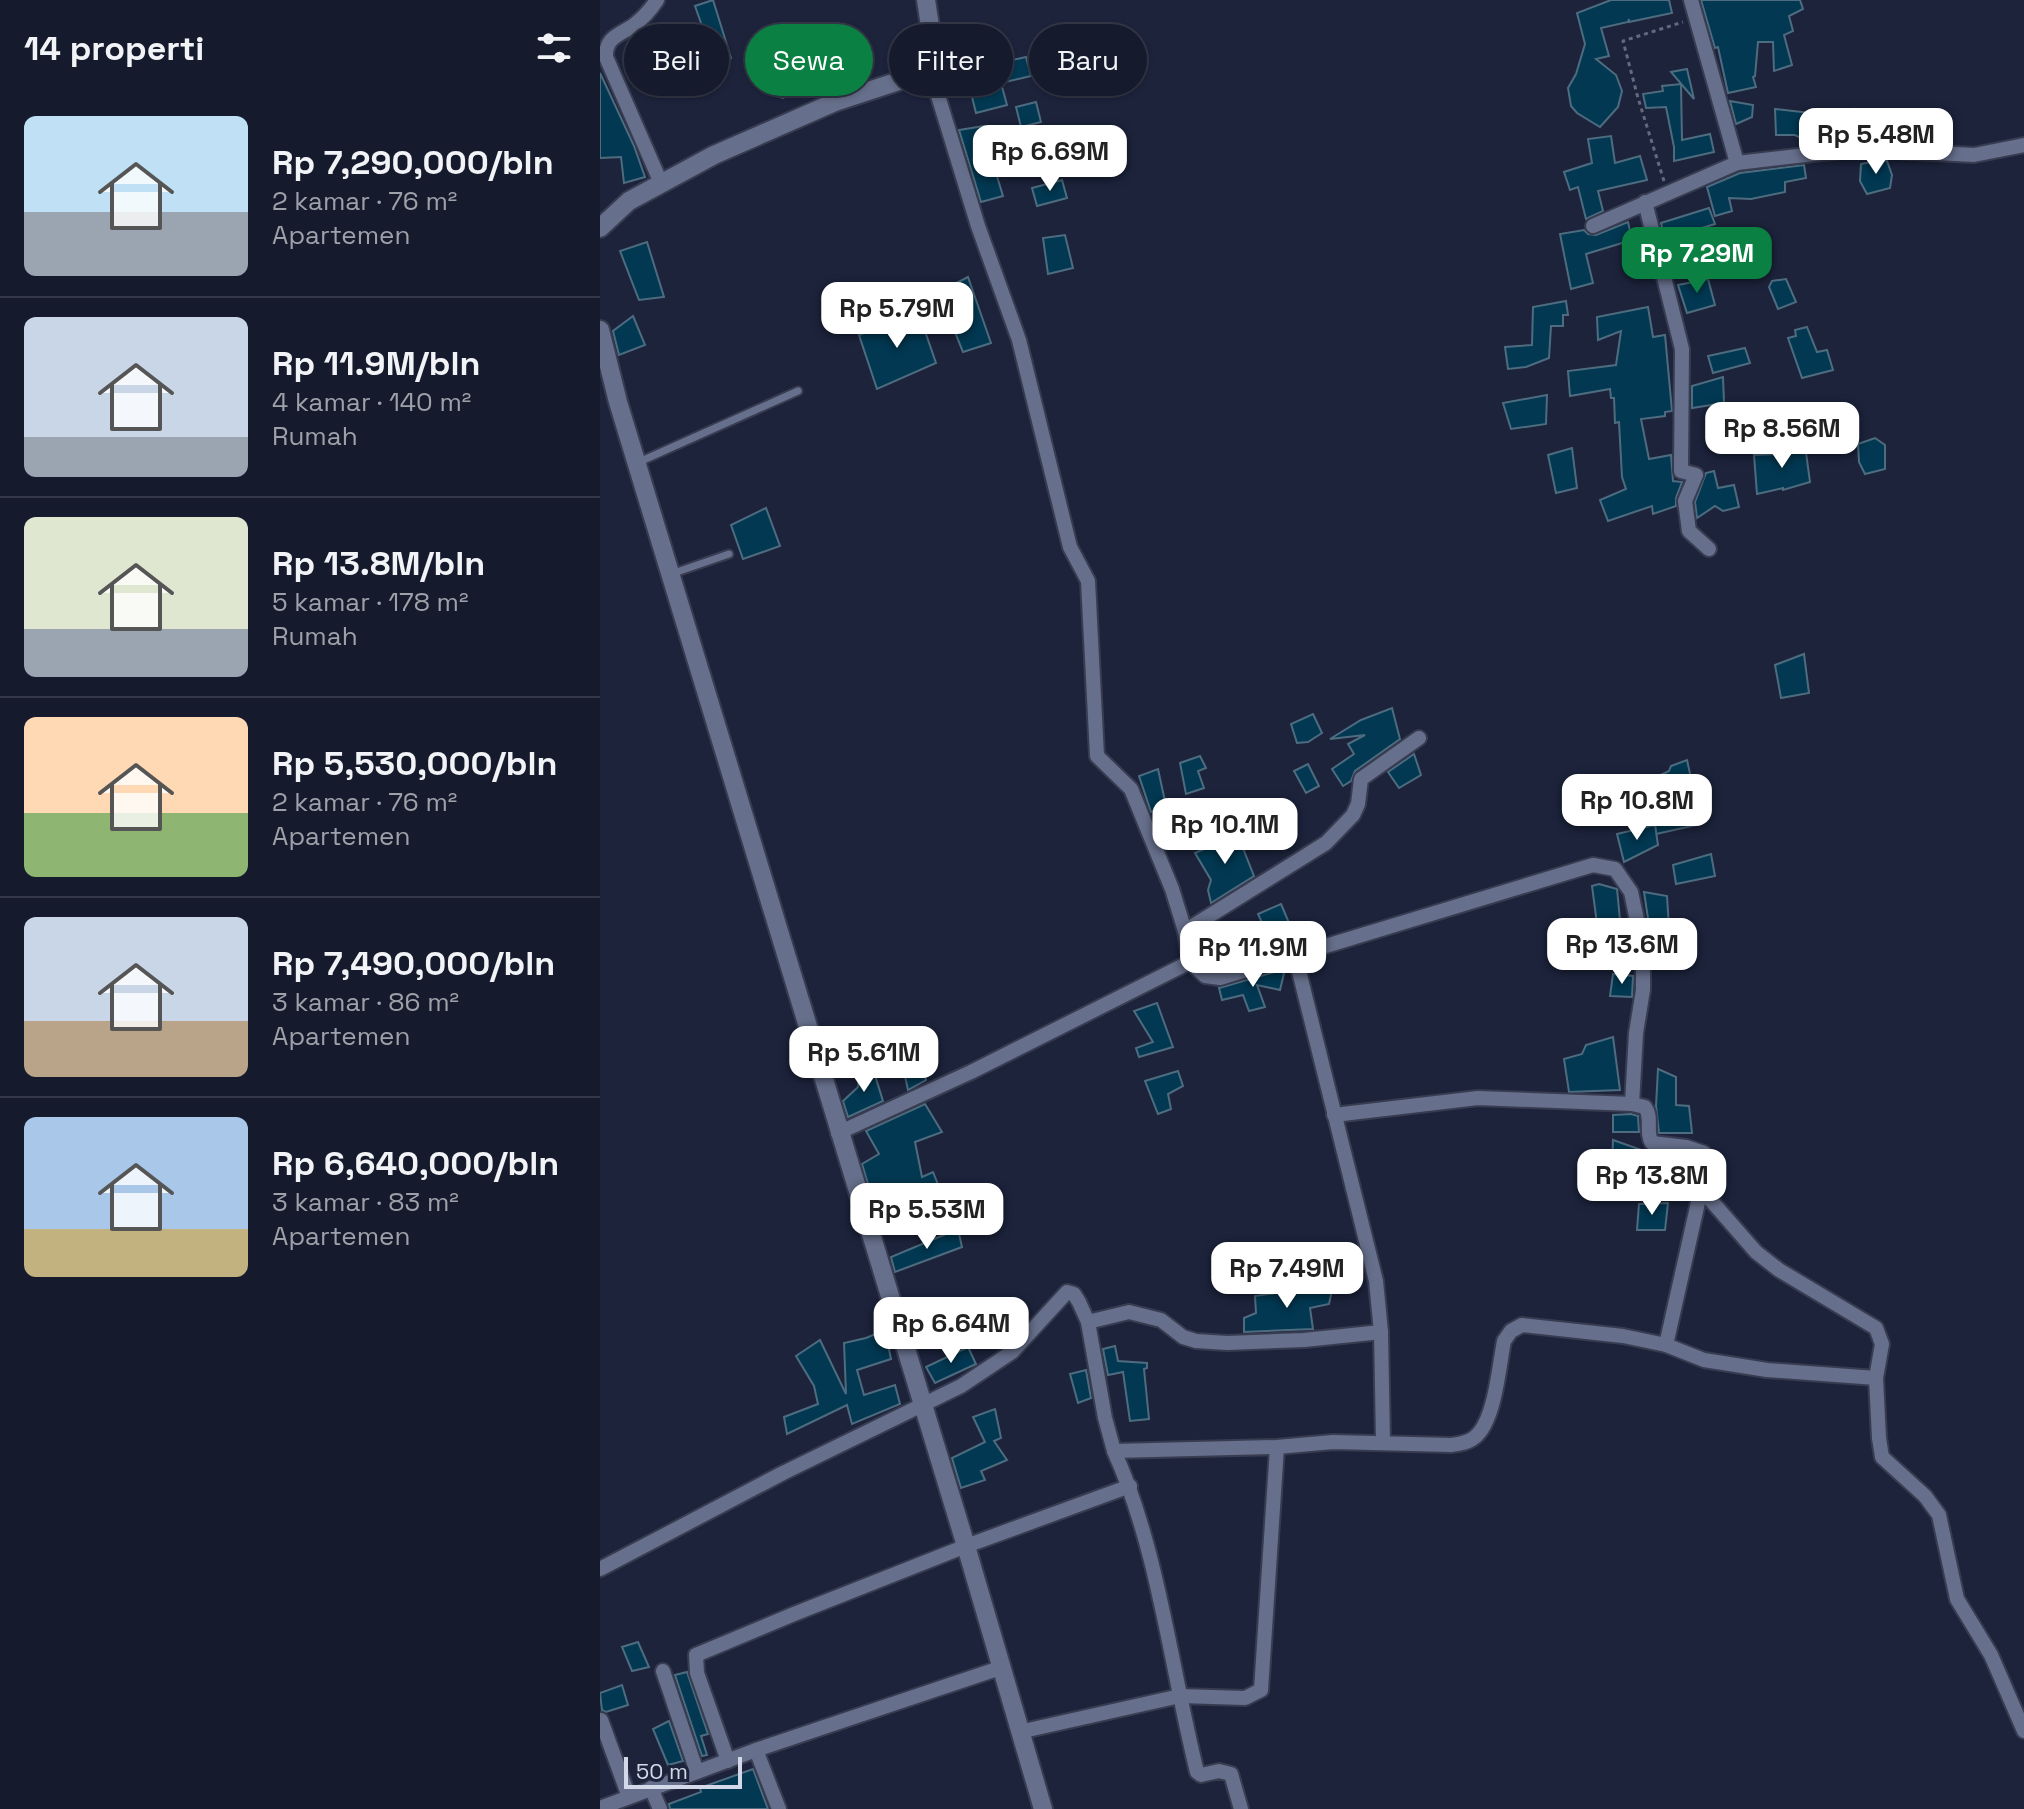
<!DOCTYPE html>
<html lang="id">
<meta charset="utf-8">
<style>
:root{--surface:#151a2c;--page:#1e2334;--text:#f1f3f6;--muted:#9da1a9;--line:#343848;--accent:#0b8043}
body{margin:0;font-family:"Space Grotesk",sans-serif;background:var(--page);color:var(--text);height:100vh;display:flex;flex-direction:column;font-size:30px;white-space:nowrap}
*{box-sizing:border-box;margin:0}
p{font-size:26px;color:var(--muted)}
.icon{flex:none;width:44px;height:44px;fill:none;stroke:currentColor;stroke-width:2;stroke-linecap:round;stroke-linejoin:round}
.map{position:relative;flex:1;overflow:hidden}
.side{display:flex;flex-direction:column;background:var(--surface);width:600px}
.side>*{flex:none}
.top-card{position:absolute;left:24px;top:24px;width:760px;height:72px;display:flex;gap:16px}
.scale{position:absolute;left:24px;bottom:20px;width:118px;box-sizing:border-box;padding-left:8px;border:4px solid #d3d9e9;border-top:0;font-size:22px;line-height:28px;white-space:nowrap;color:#d3d9e9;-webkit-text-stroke:6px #1c233b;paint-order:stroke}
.price{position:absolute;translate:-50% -68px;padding:0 18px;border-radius:16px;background:#fff;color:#222;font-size:26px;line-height:52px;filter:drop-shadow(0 2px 4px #0008)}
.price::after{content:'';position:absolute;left:50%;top:48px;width:24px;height:18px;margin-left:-12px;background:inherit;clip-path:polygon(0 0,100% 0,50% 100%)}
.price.selected{background:var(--accent);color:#fff}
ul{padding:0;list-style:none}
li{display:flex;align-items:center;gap:24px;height:200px;padding:0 24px}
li+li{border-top:2px solid var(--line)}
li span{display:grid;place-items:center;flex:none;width:224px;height:160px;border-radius:12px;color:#555}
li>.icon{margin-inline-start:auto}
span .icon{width:96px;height:96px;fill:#fffc;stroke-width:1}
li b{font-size:34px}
h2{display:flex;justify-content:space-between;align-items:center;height:96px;padding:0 24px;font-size:34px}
.pill{padding:0 28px;border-radius:36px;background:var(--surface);box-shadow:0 2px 6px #0004,0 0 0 2px var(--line);font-size:28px;line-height:72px}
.pill.selected{background:var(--accent);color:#fff}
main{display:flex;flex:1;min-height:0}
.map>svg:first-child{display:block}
.building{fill:#023852;stroke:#4e6c7f;stroke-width:2}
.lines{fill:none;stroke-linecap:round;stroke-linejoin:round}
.service-casing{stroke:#383c51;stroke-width:11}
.minor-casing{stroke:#383c51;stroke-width:18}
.tertiary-casing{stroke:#383c51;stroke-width:22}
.path{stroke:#636a7f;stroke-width:3;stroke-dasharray:4 4;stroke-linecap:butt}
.service{stroke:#666f8b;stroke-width:7}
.minor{stroke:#666f8b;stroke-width:14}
.tertiary{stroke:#666f8b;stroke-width:18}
</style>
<main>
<section class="side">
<h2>14 properti<svg class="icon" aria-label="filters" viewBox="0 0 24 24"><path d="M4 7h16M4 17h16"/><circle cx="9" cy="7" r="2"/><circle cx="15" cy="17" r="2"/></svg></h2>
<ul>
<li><span style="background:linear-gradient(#bfe0f5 60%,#9aa5b1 0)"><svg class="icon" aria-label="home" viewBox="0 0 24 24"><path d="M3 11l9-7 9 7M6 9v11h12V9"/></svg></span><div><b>Rp 7,290,000/bln</b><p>2 kamar · 76 m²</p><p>Apartemen</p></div></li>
<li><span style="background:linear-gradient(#c9d6e8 75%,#9aa5b1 0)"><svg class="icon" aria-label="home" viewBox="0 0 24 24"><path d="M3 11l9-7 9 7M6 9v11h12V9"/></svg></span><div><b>Rp 11.9M/bln</b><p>4 kamar · 140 m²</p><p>Rumah</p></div></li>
<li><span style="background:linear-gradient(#dfe7d0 70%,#9aa5b1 0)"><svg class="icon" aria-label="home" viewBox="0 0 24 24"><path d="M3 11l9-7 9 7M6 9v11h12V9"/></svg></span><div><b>Rp 13.8M/bln</b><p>5 kamar · 178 m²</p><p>Rumah</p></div></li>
<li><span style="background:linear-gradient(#ffd9b3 60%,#8fb573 0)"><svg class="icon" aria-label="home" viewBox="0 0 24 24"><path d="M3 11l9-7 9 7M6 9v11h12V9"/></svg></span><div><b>Rp 5,530,000/bln</b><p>2 kamar · 76 m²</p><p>Apartemen</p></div></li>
<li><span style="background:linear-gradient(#c9d6e8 65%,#b9a48a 0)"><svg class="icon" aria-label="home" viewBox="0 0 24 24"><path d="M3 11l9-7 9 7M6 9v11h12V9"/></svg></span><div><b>Rp 7,490,000/bln</b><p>3 kamar · 86 m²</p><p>Apartemen</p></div></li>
<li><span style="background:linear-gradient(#a9c7e8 70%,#c2b280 0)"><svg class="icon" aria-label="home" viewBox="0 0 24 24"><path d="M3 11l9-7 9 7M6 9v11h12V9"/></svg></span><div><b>Rp 6,640,000/bln</b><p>3 kamar · 83 m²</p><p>Apartemen</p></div></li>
</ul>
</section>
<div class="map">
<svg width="1424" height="1809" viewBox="0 0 1424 1809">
<rect width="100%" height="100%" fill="#1c233b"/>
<g class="building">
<path d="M 113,0 L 131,58 L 101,68 L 94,48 L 108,43 L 95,6 Z"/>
<path d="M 1011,0 L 1069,0 L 1072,13 L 1029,22 L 1029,19 L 1028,22 L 1001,28 L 1009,56 L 996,59 L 1016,75 L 1022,91 L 1018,107 L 1000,127 L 977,113 L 971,106 L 968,88 L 976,74 L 985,44 L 977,13 Z"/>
<path d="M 1101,0 L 1200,0 L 1203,9 L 1189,16 L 1193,31 L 1184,35 L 1192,65 L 1174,71 L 1173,42 L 1158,42 L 1155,76 L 1153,77 L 1156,87 L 1128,93 L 1118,47 L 1115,48 Z"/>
<path d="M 367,39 L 377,68 L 426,57 L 431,76 L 401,83 L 407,105 L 376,113 L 370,89 L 350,95 L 340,64 L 343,47 Z"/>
<path d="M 234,40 L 244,80 L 221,85 L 220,78 L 183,98 L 174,95 L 163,55 L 192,44 L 194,54 Z"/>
<path d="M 68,66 L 73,81 L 54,87 L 49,72 Z"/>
<path d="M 1087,69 L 1094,99 L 1071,72 Z"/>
<path d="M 0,73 L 34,146 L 45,177 L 24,183 L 21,157 L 0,158 Z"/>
<path d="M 1081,84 L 1082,140 L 1110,134 L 1114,152 L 1074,161 L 1074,147 L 1066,107 L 1046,108 L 1043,94 L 1063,91 L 1062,86 Z"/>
<path d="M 1130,101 L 1153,105 L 1152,117 L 1136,124 Z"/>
<path d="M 436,102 L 441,122 L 421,127 L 416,107 Z"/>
<path d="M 1175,109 L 1219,114 L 1228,112 L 1240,114 L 1254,109 L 1252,120 L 1287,122 L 1288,126 L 1276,128 L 1278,134 L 1256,137 L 1255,133 L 1229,139 L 1222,134 L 1205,140 L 1195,135 L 1176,135 Z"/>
<path d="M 384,126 L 389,150 L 403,196 L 381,202 L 359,130 Z"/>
<path d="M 1011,136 L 1015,163 L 1040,156 L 1047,180 L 998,191 L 1003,211 L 986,219 L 978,187 L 970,190 L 964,172 L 992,163 L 988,139 Z"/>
<path d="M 1281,160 L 1287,161 L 1292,175 L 1290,188 L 1267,194 L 1260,181 L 1261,164 Z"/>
<path d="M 1204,165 L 1206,178 L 1185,182 L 1185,192 L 1151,199 L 1129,198 L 1132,211 L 1115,216 L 1107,187 L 1140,173 Z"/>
<path d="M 462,180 L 467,198 L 437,206 L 432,188 Z"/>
<path d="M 1109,208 L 1115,224 L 1065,239 L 1061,223 Z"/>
<path d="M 1028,222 L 1032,240 L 986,254 L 993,283 L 971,289 L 960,234 L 984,230 L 988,234 L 996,235 Z"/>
<path d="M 465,235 L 473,268 L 448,274 L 443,238 Z"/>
<path d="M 47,242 L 64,297 L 39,300 L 20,251 Z"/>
<path d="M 368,277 L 391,343 L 363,352 L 339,292 Z"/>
<path d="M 1108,279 L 1115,305 L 1087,313 L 1078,285 Z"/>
<path d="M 1186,279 L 1196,302 L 1178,309 L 1169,287 L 1172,281 Z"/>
<path d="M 966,301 L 968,315 L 963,315 L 963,326 L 951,326 L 949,358 L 926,367 L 908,369 L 905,347 L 932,345 L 933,307 Z"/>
<path d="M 1048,307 L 1053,337 L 1065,335 L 1072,411 L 1065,412 L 1065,416 L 1041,419 L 1049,459 L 1071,455 L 1073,481 L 1082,482 L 1076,498 L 1076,506 L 1053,514 L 1052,506 L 1008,521 L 1000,500 L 1026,489 L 1022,477 L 1019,422 L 1015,423 L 1014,398 L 1011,398 L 1010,389 L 970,396 L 968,371 L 1016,365 L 1021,331 L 998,340 L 997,317 Z"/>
<path d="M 318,311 L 336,363 L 277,389 L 259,335 Z"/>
<path d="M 33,316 L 45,345 L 19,355 L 13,331 Z"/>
<path d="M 1207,327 L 1217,352 L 1227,350 L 1233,370 L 1202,378 L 1188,338 L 1196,336 L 1195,330 Z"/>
<path d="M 1145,348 L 1150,363 L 1113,373 L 1108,356 Z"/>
<path d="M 1123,377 L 1124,403 L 1092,408 L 1092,386 Z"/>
<path d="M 947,395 L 946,424 L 911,429 L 903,403 Z"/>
<path d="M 1275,438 L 1285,445 L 1285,469 L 1265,474 L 1259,462 L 1258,444 Z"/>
<path d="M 1205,445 L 1210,482 L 1183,490 L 1183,488 L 1157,494 L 1154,455 L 1179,454 L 1179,450 Z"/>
<path d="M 972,448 L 977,488 L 956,493 L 948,455 Z"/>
<path d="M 1114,471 L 1118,488 L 1134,485 L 1139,507 L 1123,511 L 1115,506 L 1097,518 L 1095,502 L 1106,473 Z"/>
<path d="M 166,508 L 180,546 L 143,559 L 131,525 Z"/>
<path d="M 1204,654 L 1209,693 L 1181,698 L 1175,665 Z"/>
<path d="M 792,708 L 800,739 L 755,771 L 751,781 L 743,786 L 732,769 L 754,754 L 748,744 L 765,735 L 730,739 L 761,720 Z"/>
<path d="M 713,714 L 722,733 L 708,742 L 697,743 L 691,724 Z"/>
<path d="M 814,754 L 821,775 L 799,788 L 788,772 Z"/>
<path d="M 600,756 L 606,768 L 598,771 L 604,788 L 586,794 L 580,763 Z"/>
<path d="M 1087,760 L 1101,824 L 1056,834 L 1050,780 L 1069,771 L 1071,766 Z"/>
<path d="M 708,764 L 719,786 L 706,793 L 694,771 Z"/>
<path d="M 558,769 L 566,806 L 551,812 L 539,776 Z"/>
<path d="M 1055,825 L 1058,845 L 1024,862 L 1017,834 Z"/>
<path d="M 628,834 L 640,841 L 654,876 L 611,903 L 608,890 L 611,880 L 595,853 L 618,843 L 618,835 Z"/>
<path d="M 1111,854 L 1115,876 L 1076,884 L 1073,865 Z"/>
<path d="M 999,884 L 1017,889 L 1020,920 L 997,924 L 992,886 Z"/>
<path d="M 1044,892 L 1067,896 L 1069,927 L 1081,928 L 1081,943 L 1052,945 Z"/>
<path d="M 681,904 L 698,944 L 626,966 L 620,950 L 647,940 L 645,936 L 664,927 L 658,914 Z"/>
<path d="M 607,932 L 611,951 L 599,955 L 596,939 Z"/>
<path d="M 685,969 L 680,990 L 657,985 L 665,1007 L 649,1011 L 643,995 L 622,1000 L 619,988 Z"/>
<path d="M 1013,974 L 1033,976 L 1032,997 L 1010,996 Z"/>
<path d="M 557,1003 L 573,1047 L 539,1057 L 536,1048 L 553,1042 L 534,1011 Z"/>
<path d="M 1013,1037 L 1020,1090 L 969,1092 L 964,1059 L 982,1054 L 986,1045 Z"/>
<path d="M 318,1047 L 326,1080 L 308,1090 L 300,1053 Z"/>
<path d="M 273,1069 L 283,1101 L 248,1117 L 243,1101 L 258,1087 L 259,1075 Z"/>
<path d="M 1058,1069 L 1076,1077 L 1076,1105 L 1089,1106 L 1092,1133 L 1059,1133 L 1056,1106 Z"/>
<path d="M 578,1071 L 583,1086 L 568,1094 L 571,1109 L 558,1114 L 545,1081 Z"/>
<path d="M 325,1104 L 342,1132 L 315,1142 L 322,1177 L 333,1172 L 341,1192 L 278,1217 L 262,1164 L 279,1154 L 266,1131 Z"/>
<path d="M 1031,1114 L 1038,1116 L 1039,1132 L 1013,1132 L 1013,1115 Z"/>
<path d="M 1013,1140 L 1050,1153 L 1077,1159 L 1067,1161 L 1066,1178 L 1045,1174 L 1046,1164 L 1012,1169 Z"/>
<path d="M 1068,1203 L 1065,1230 L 1037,1230 L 1039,1204 Z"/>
<path d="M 358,1229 L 362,1247 L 295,1272 L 291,1257 Z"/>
<path d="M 733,1285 L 729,1304 L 710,1308 L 713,1329 L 644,1332 L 644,1318 L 656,1313 L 655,1296 Z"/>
<path d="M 285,1330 L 291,1359 L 257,1370 L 264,1395 L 295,1385 L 300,1404 L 252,1424 L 247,1405 L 187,1434 L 184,1417 L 218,1404 L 214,1386 L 196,1356 L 220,1340 L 246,1394 L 244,1343 L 266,1338 Z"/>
<path d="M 515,1346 L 518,1361 L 547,1363 L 547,1368 L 544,1369 L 549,1419 L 530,1421 L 523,1372 L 508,1375 L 503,1349 Z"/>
<path d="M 368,1347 L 376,1364 L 335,1383 L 326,1367 Z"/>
<path d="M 486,1370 L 491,1398 L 478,1403 L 470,1374 Z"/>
<path d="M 395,1409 L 401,1438 L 394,1441 L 407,1460 L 381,1471 L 385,1480 L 361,1488 L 352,1458 L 385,1442 L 373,1417 Z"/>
<path d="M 38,1642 L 49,1667 L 32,1671 L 22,1647 Z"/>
<path d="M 87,1672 L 108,1734 L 101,1736 L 107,1755 L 102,1756 L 75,1675 Z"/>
<path d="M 22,1685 L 28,1705 L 6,1712 L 2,1710 L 0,1693 Z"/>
<path d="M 69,1721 L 83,1761 L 68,1765 L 53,1729 Z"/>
<path d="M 153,1769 L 168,1809 L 70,1809 L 69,1804 L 101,1792 L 100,1788 Z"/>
</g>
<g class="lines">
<defs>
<g id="service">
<path d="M 39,462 L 198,391"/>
<path d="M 71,574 L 129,554"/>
</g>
<g id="minor">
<path d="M 57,0 C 51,9 43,18 34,25 C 20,35 5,37 6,57 L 61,183"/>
<path d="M 1091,0 L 1137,163 L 1257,149 L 1374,155 L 1424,145"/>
<path d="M 1045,202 L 1082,349 L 1081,471 L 1096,475 L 1085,501 L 1089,531 L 1109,549"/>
<path d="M 993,226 L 1137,163"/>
<path d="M 585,931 L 726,843 L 753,815 L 758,804 L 761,779 L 819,738"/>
<path d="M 695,955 L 776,1281 L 781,1332 L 783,1441"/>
<path d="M 590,962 L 605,976 L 620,978 L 993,865 L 1015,869 L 1031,892 L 1043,949 L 1043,990 L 1036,1033 L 1032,1104"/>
<path d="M 734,1115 L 878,1098 L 1032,1104 L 1045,1107 C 1053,1118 1045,1132 1052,1143 L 1086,1147 L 1104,1153 L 1107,1158 L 1101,1189 L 1156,1252 L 1179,1270 L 1276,1328 L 1282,1344 L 1276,1378 L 1279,1438 L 1282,1457 L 1325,1496 L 1339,1515 L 1357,1599 L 1391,1655 L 1424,1731"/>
<path d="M 238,1133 L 371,1072 L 590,962 L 585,931 L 572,889 L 531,789 L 497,756 L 488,581 L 470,547 L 419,340 L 378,226 L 328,63"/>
<path d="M 488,1322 L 529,1312 L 561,1320 L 583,1337 L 596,1341 L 627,1343 L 704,1340 L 781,1332"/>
<path d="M 1066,1345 L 1101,1189"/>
<path d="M 0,1569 L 183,1473 L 361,1386 L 412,1352 L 467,1292 L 474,1294 L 479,1302 L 488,1322 L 505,1418 L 514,1451"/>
<path d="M 63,1671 L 97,1772"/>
<path d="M 1,1720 L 29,1797"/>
<path d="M 419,1732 L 580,1696 L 645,1698 L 661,1690 L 677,1447"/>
<path d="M 156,1750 L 179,1809"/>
<path d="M 128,1761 L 97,1673 L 96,1655 L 194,1614 L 366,1546 L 530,1486"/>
<path d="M 51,1788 L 60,1809"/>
<path d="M 0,1808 L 156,1750 L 400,1668"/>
<path d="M 641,1809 L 631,1774 L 619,1771 L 601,1775 L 597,1772 C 571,1668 558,1548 514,1451 L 677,1447 L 733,1442 L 851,1445 C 859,1444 868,1443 875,1437 C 895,1421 899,1366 904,1341 L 911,1331 L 922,1325 L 1023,1336 L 1066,1345 L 1104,1360 L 1167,1370 L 1276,1378"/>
</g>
<g id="tertiary">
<path d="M 0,228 L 29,201 L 114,155 L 235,102 L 311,77 L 328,63 L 332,39 L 326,0"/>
<path d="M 0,330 L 18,402 L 366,1546 L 443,1809"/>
</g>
</defs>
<use href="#service" class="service-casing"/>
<use href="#minor" class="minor-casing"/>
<use href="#tertiary" class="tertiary-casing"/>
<path class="path" d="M 1064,181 L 1038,98 L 1023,41 L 1083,22"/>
<use href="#service" class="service"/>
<use href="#minor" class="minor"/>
<use href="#tertiary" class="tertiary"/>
</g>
</svg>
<div class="scale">50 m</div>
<b class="price" style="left:1276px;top:176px">Rp 5.48M</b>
<b class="price" style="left:450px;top:193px">Rp 6.69M</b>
<b class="price selected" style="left:1097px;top:295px">Rp 7.29M</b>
<b class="price" style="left:297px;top:350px">Rp 5.79M</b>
<b class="price" style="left:1182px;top:470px">Rp 8.56M</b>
<b class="price" style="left:1037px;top:842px">Rp 10.8M</b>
<b class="price" style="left:625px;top:866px">Rp 10.1M</b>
<b class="price" style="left:1022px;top:986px">Rp 13.6M</b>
<b class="price" style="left:653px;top:989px">Rp 11.9M</b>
<b class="price" style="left:264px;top:1094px">Rp 5.61M</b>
<b class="price" style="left:1052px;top:1217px">Rp 13.8M</b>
<b class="price" style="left:327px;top:1251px">Rp 5.53M</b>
<b class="price" style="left:687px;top:1310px">Rp 7.49M</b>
<b class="price" style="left:351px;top:1365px">Rp 6.64M</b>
<div class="top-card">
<a class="pill">Beli</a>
<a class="pill selected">Sewa</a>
<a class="pill">Filter</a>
<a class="pill">Baru</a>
</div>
</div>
</main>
